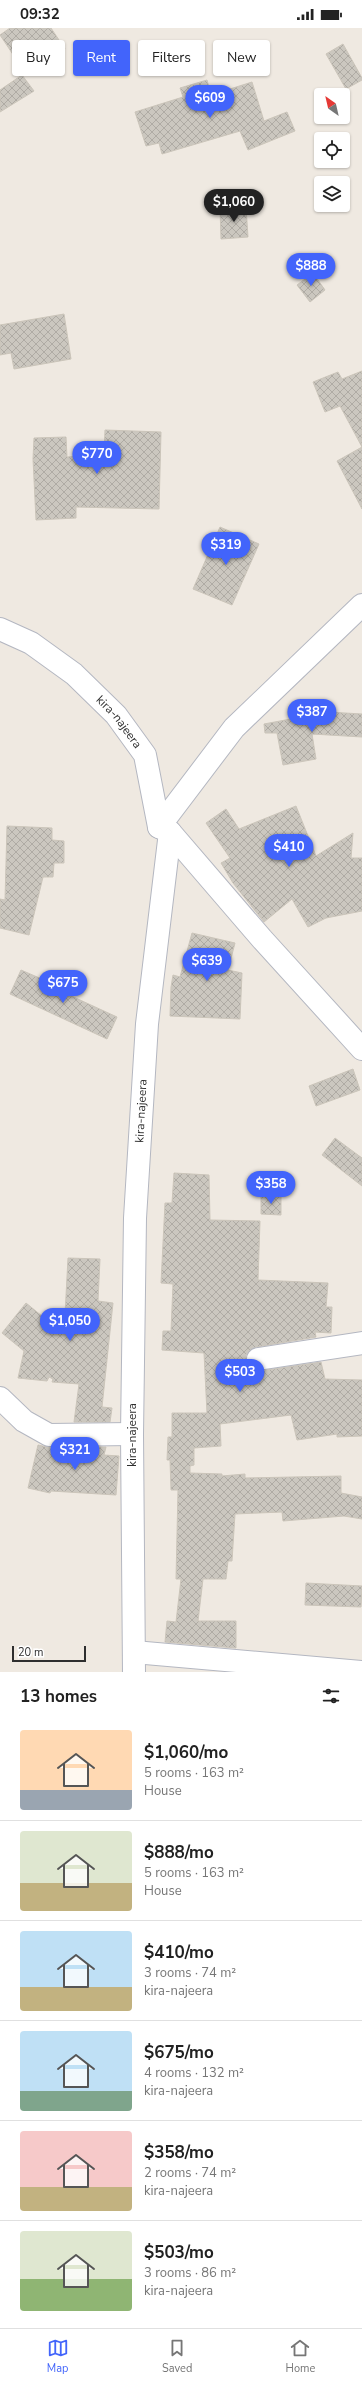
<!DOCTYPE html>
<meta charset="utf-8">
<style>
:root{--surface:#fff;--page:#f2f2f2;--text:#222;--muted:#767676;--line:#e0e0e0;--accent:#4264fb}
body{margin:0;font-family:"Nunito Sans",sans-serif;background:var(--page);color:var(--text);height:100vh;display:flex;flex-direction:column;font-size:15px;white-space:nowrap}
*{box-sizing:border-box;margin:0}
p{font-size:13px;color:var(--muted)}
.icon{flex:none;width:22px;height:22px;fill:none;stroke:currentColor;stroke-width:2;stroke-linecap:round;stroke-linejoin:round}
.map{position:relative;height:1644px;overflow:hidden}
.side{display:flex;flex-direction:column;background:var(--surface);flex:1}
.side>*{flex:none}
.hud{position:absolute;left:12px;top:12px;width:338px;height:36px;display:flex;gap:8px}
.needle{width:26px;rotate:326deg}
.fabs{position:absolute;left:314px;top:60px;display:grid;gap:8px}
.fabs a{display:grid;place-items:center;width:36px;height:36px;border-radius:4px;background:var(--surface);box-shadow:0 1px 3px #0004;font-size:20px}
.scale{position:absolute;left:12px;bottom:10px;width:74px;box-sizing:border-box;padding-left:4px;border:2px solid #2e2e2e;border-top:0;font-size:11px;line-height:14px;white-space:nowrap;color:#2e2e2e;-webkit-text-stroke:3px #fff;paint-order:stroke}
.price{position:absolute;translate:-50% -34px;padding:0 9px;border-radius:14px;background:var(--accent);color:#fff;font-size:13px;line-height:26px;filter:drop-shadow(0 1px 2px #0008)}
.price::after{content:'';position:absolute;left:50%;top:24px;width:12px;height:9px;margin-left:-6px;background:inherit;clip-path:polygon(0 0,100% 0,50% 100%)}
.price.selected{background:#222;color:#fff}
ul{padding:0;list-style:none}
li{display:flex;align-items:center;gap:12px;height:100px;padding:0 20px}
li+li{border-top:1px solid var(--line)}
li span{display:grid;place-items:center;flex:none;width:112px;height:80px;border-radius:4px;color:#555}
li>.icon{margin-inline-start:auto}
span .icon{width:48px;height:48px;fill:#fffc;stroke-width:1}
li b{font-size:17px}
h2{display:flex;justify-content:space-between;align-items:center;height:48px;padding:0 20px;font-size:17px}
.chip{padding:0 14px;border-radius:4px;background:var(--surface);box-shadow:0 1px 3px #0004;font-size:14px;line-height:36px}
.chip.selected{background:var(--accent);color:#fff}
.status{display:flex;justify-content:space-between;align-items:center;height:28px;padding:0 20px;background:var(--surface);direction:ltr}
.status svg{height:11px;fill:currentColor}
.menu{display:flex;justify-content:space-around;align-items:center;height:56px;border-top:1px solid var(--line);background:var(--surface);font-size:11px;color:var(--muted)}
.menu a{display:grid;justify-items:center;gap:2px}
.menu .selected{color:var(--accent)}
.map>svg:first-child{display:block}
.building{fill:url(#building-cross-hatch);stroke:#cbc5ba}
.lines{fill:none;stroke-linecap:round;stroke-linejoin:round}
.minor-casing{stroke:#b4b7c1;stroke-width:24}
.minor{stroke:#fff;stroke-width:22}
.labels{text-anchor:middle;stroke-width:3;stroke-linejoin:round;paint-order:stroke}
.street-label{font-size:12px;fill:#2e2e2e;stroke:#fff}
</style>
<div class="status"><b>09:32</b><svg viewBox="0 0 49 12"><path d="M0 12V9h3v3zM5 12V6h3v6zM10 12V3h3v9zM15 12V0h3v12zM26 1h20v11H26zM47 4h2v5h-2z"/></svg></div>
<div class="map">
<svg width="362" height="1644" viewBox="0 0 362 1644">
<defs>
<pattern id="building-cross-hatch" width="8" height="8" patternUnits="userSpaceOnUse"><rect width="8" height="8" fill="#cbc7bf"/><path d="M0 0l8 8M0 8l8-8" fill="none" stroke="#afaba4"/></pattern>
</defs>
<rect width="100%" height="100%" fill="#efe9e1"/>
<g class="building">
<path d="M 10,0 L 51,0 L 65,21 L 26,46 L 0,7 Z"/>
<path d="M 343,16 L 362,50 L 362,52 L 346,61 L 326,26 Z"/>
<path d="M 22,47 L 34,63 L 0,84 L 0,62 Z"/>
<path d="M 207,52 L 211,67 L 252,54 L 264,93 L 287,84 L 295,103 L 248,122 L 240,103 L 162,126 L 159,115 L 146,118 L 135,84 L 183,69 L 180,60 Z"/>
<path d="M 246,179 L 248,209 L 221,211 L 220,180 Z"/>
<path d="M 313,245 L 325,262 L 310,274 L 297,257 Z"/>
<path d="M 64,286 L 71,331 L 14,341 L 11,325 L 0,327 L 0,297 Z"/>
<path d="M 362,343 L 362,419 L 340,378 L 325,384 L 313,354 L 338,344 L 342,351 Z"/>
<path d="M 105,402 L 161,404 L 159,481 L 76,479 L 76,490 L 36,492 L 33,431 L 34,410 L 66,409 L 67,429 L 104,427 Z"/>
<path d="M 362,419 L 362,481 L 337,433 Z"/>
<path d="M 220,499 L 259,516 L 232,577 L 193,561 Z"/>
<path d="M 328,684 L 362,686 L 362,709 L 312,706 L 316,731 L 283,737 L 277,705 L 265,705 L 264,696 Z"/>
<path d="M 296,778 L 316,828 L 353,805 L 351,830 L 362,830 L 362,883 L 326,890 L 308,899 L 292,871 L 264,894 L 233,855 L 221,835 L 230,830 L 206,795 L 226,781 L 239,801 Z"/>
<path d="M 7,798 L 52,800 L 52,812 L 64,813 L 64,835 L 54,835 L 53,849 L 43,849 L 29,907 L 0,900 L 0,871 L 5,872 Z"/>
<path d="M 192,905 L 235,915 L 228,942 L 242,945 L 240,991 L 170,988 L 171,959 L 173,947 L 180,949 Z"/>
<path d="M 21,942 L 58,958 L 56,961 L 117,989 L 107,1011 L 10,966 Z"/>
<path d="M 353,1041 L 360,1062 L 316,1078 L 309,1058 Z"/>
<path d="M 335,1110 L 362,1130 L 362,1158 L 322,1127 Z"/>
<path d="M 174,1145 L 209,1147 L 210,1192 L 260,1193 L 258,1252 L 328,1255 L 326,1279 L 332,1279 L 331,1305 L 315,1304 L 316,1309 L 256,1319 L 246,1327 L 246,1333 L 249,1339 L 260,1343 L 321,1334 L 325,1351 L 362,1352 L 362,1408 L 337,1409 L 337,1406 L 297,1412 L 291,1387 L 220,1396 L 221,1418 L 194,1420 L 194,1437 L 190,1438 L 190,1445 L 222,1446 L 222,1448 L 245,1446 L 245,1450 L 341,1448 L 341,1465 L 362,1469 L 362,1491 L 344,1488 L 283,1493 L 282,1484 L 235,1486 L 232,1533 L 228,1533 L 226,1551 L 203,1551 L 198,1593 L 236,1593 L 236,1620 L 165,1614 L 167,1593 L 176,1594 L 181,1551 L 176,1551 L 178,1462 L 171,1462 L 170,1432 L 167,1432 L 168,1409 L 172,1409 L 172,1385 L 207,1385 L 204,1325 L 162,1322 L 163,1303 L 171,1303 L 173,1256 L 161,1255 L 165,1175 L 172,1175 Z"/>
<path d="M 261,1167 L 281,1168 L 281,1187 L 261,1186 Z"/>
<path d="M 68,1230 L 100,1231 L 98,1273 L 113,1275 L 102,1379 L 112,1380 L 110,1394 L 74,1394 L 79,1356 L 52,1354 L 53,1351 L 49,1349 L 47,1353 L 18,1350 L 24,1323 L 2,1305 L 26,1275 L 64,1306 Z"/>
<path d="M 38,1417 L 69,1424 L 70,1419 L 106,1419 L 104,1427 L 119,1428 L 116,1467 L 51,1463 L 50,1465 L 28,1460 Z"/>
<path d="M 306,1555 L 362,1558 L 361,1579 L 305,1577 Z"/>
</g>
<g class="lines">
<defs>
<g id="minor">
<path id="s1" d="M 0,601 L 31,615 L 74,646 L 116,687 L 145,727 L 159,799 L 170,804 L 147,996 L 135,1190 L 132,1406 L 134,1644"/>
<path d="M 159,799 L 234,700 L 362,577"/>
<path d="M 170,804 L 262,911 L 362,1021"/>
<path d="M 258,1331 L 362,1315"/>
<path d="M 0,1370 L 24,1393 L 49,1407 L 132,1406"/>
<path d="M 134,1624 L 362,1644"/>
</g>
</defs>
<use href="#minor" class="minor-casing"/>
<use href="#minor" class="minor"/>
</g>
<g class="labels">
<g class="street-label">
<text dy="4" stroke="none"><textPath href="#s1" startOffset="153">kira-najeera</textPath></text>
<text transform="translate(141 1083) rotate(-87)" y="4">kira-najeera</text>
<text transform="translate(132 1407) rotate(-90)" y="4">kira-najeera</text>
</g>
</g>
</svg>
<div class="fabs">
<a><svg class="needle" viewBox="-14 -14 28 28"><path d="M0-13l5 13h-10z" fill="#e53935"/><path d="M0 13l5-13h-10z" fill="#767676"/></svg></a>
<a><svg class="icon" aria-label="locate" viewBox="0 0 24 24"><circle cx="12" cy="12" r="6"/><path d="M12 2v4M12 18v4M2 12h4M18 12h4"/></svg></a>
<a><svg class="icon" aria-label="layers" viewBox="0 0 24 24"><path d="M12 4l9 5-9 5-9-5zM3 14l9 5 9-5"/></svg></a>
</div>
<div class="scale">20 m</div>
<b class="price" style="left:210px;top:91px">$609</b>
<b class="price selected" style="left:234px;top:195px">$1,060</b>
<b class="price" style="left:311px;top:259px">$888</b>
<b class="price" style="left:97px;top:447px">$770</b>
<b class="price" style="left:226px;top:538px">$319</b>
<b class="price" style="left:312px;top:705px">$387</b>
<b class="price" style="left:289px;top:840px">$410</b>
<b class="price" style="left:207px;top:954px">$639</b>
<b class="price" style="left:63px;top:976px">$675</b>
<b class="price" style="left:271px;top:1177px">$358</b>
<b class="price" style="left:70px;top:1314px">$1,050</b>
<b class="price" style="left:240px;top:1365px">$503</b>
<b class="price" style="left:75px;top:1443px">$321</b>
<div class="hud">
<a class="chip">Buy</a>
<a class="chip selected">Rent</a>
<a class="chip">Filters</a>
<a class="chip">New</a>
</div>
</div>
<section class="side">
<h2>13 homes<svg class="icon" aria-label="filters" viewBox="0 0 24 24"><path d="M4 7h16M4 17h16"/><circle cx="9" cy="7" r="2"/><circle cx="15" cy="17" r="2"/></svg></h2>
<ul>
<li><span style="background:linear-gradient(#ffd9b3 75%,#9aa5b1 0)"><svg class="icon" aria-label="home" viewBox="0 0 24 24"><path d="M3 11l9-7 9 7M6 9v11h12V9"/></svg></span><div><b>$1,060/mo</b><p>5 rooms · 163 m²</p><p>House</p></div></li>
<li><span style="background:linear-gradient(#dfe7d0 65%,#c2b280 0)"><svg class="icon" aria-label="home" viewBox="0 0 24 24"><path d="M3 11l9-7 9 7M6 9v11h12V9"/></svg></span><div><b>$888/mo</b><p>5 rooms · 163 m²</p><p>House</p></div></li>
<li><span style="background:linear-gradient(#bfe0f5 70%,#c2b280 0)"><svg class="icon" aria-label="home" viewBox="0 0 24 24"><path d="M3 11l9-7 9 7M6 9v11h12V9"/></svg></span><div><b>$410/mo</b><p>3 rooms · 74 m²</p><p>kira-najeera</p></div></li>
<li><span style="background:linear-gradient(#bfe0f5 75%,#7fa58c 0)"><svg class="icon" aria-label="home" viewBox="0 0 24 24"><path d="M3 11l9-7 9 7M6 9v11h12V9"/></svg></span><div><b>$675/mo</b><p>4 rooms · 132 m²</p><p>kira-najeera</p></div></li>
<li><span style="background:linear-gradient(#f6c9c9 70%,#c2b280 0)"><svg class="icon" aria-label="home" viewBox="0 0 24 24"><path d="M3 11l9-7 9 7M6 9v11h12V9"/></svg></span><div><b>$358/mo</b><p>2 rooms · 74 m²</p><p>kira-najeera</p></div></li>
<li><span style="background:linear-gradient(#dfe7d0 60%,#8fb573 0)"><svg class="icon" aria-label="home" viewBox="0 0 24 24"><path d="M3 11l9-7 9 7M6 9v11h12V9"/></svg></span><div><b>$503/mo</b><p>3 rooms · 86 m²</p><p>kira-najeera</p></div></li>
</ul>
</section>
<nav class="menu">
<a class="selected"><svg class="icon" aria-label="map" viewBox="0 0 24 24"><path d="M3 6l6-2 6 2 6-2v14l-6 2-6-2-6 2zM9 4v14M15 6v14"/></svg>Map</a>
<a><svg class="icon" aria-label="saved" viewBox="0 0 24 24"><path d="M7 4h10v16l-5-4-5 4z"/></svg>Saved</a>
<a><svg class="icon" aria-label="home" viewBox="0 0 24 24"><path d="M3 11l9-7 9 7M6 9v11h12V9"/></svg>Home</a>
</nav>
